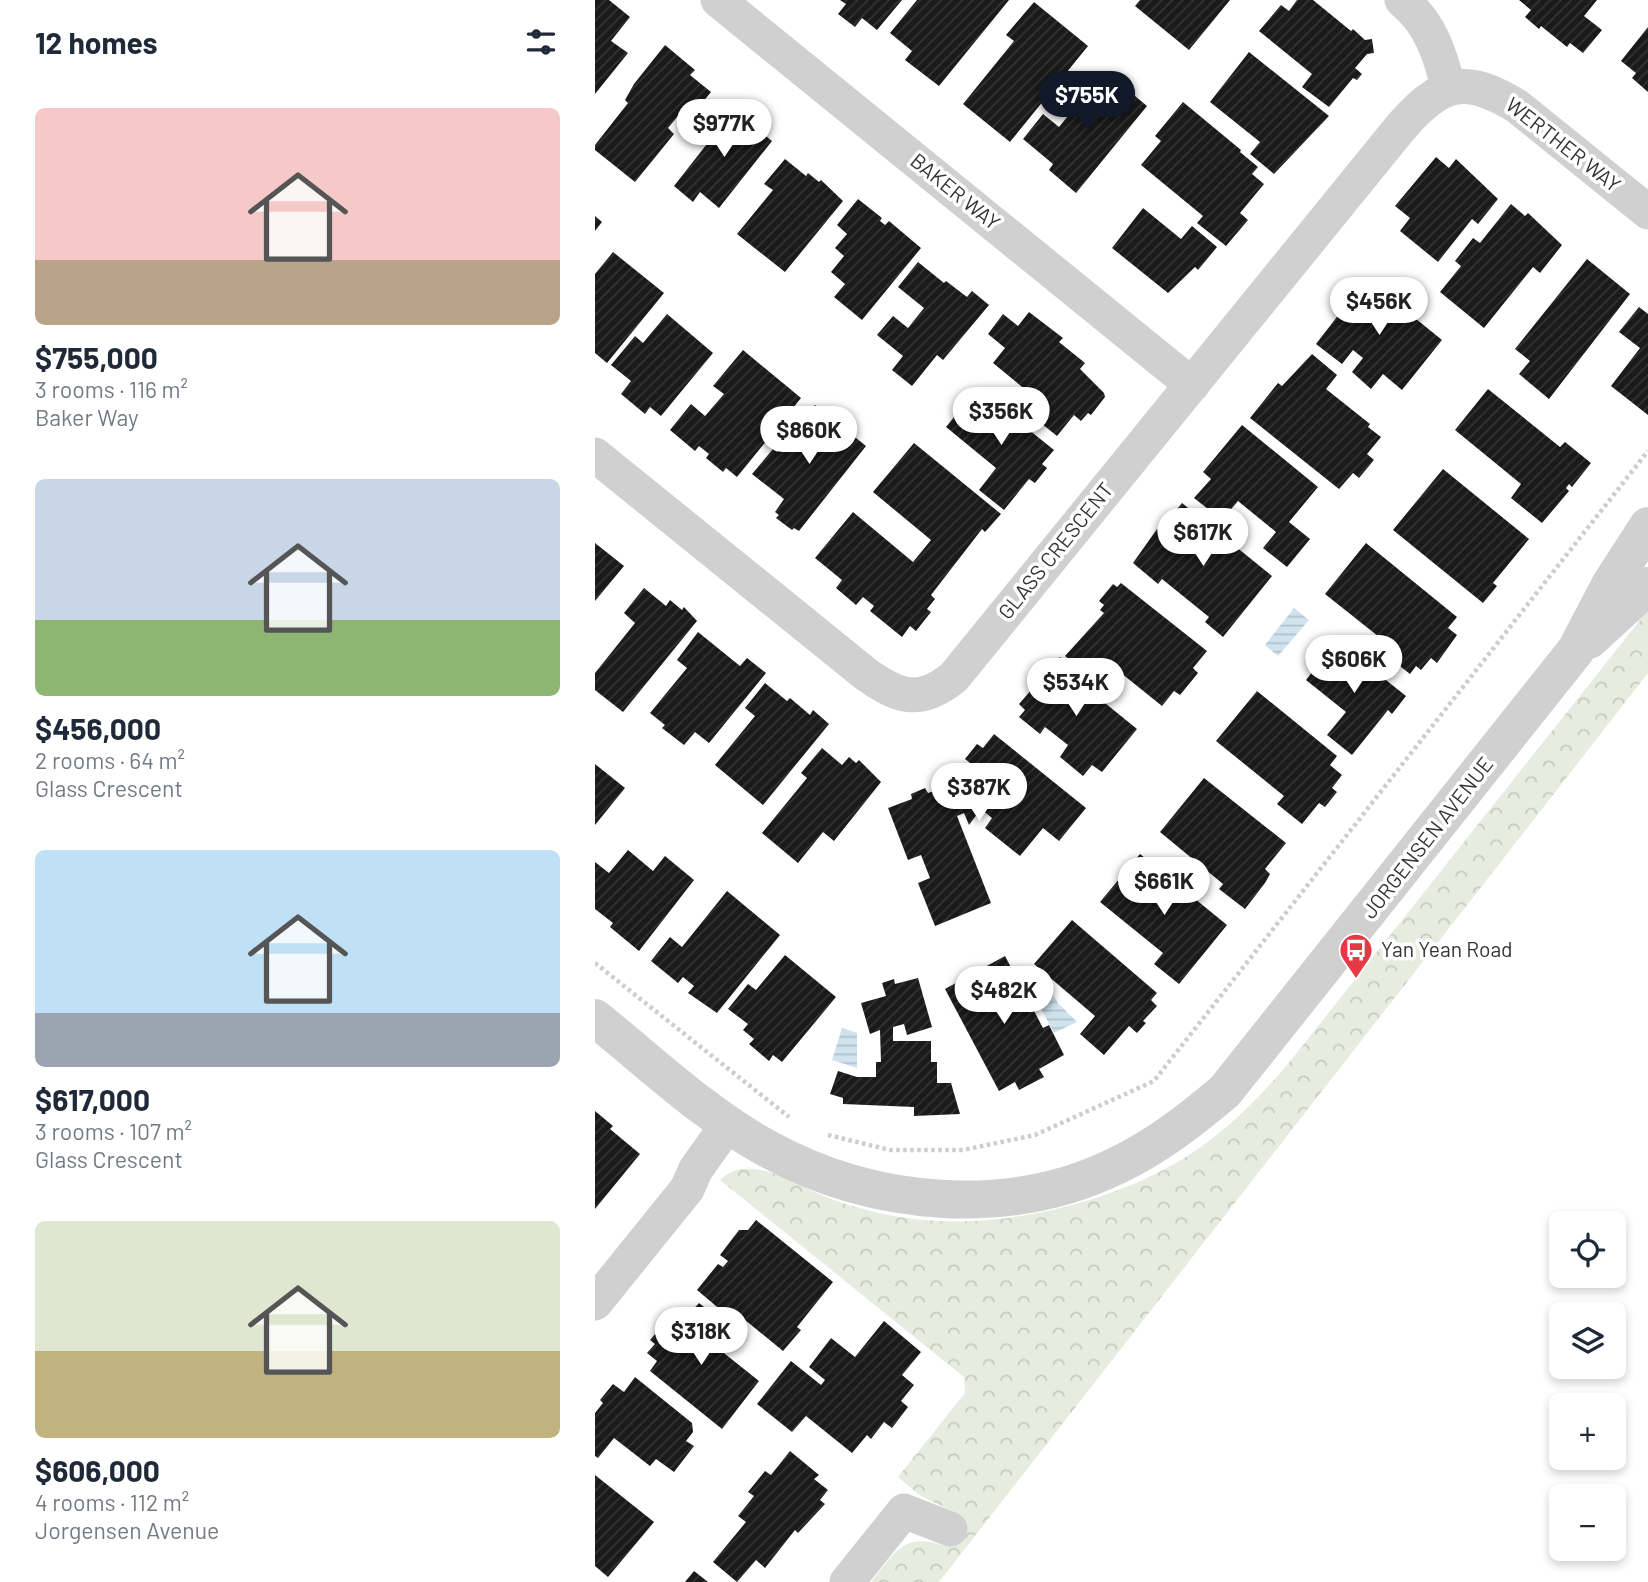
<!DOCTYPE html>
<meta charset="utf-8">
<style>
:root{--surface:#fff;--page:#f6f6f7;--text:#1f2937;--muted:#747a83;--accent:#111827}
body{margin:0;font-family:Barlow,sans-serif;background:var(--page);color:var(--text);height:100vh;display:flex;flex-direction:column;font-size:26px;white-space:nowrap}
*{box-sizing:border-box;margin:0}
p{font-size:23px;color:var(--muted)}
.icon{flex:none;width:38px;height:38px;fill:none;stroke:currentColor;stroke-width:2;stroke-linecap:round;stroke-linejoin:round}
.map{position:relative;flex:1;overflow:hidden}
.sheet{display:flex;flex-direction:column;background:var(--surface);width:595px}
.sheet>*{flex:none}
.buttons{position:absolute;left:954px;top:1211px;display:grid;gap:14px}
.buttons a{display:grid;place-items:center;width:77px;height:77px;border-radius:10px;background:var(--surface);box-shadow:0 4px 10px #0003;font-size:35px}
.price{position:absolute;translate:-50% -60px;padding:0 16px;border-radius:24px;background:#fff;color:#222;font-size:23px;line-height:46px;filter:drop-shadow(0 2px 4px #0008)}
.price::after{content:'';position:absolute;left:50%;top:42px;width:21px;height:16px;margin-left:-10px;background:inherit;clip-path:polygon(0 0,100% 0,50% 100%)}
.price.active{background:var(--accent);color:#fff}
ul{padding:0;list-style:none}
li{display:grid;align-content:center;gap:14px;height:371px;padding:0 35px}
li span{display:grid;place-items:center;height:217px;border-radius:10px;color:#555}
li>.icon{margin-inline-start:auto}
span .icon{width:126px;height:126px;fill:#fffc;stroke-width:1}
li b{font-size:30px}
h2{display:flex;justify-content:space-between;align-items:center;height:84px;padding:0 35px;font-size:30px}
main{display:flex;flex:1;min-height:0}
.map>svg:first-child{display:block}
.park{fill:url(#park-crowns)}
.water{fill:url(#water-rules)}
.building{fill:url(#building-hatch)}
.lines{fill:none;stroke-linecap:round;stroke-linejoin:round}
.path{stroke:#cdcdcd;stroke-width:4.5;stroke-dasharray:3.5 3.5;stroke-linecap:butt}
.minor{stroke:#d0d0d0;stroke-width:35}
.tertiary{stroke:#d0d0d0;stroke-width:38}
.labels{text-anchor:middle;stroke-width:7;stroke-linejoin:round;paint-order:stroke}
.street-label{font-size:21px;fill:#333;stroke:#fff}
.poi-label{font-size:21px;fill:#333;stroke:#fff;text-anchor:start}
</style>
<main>
<section class="sheet">
<h2>12 homes<svg class="icon" aria-label="filters" viewBox="0 0 24 24"><path d="M4 7h16M4 17h16"/><circle cx="9" cy="7" r="2"/><circle cx="15" cy="17" r="2"/></svg></h2>
<ul>
<li><span style="background:linear-gradient(#f6c9c9 70%,#b9a48a 0)"><svg class="icon" aria-label="home" viewBox="0 0 24 24"><path d="M3 11l9-7 9 7M6 9v11h12V9"/></svg></span><div><b>$755,000</b><p>3 rooms · 116 m²</p><p>Baker Way</p></div></li>
<li><span style="background:linear-gradient(#c9d6e8 65%,#8fb573 0)"><svg class="icon" aria-label="home" viewBox="0 0 24 24"><path d="M3 11l9-7 9 7M6 9v11h12V9"/></svg></span><div><b>$456,000</b><p>2 rooms · 64 m²</p><p>Glass Crescent</p></div></li>
<li><span style="background:linear-gradient(#bfe0f5 75%,#9aa5b1 0)"><svg class="icon" aria-label="home" viewBox="0 0 24 24"><path d="M3 11l9-7 9 7M6 9v11h12V9"/></svg></span><div><b>$617,000</b><p>3 rooms · 107 m²</p><p>Glass Crescent</p></div></li>
<li><span style="background:linear-gradient(#dfe7d0 60%,#c2b280 0)"><svg class="icon" aria-label="home" viewBox="0 0 24 24"><path d="M3 11l9-7 9 7M6 9v11h12V9"/></svg></span><div><b>$606,000</b><p>4 rooms · 112 m²</p><p>Jorgensen Avenue</p></div></li>
</ul>
</section>
<div class="map">
<svg width="1053" height="1582" viewBox="0 0 1053 1582">
<defs>
<pattern id="park-crowns" width="20" height="18" patternUnits="userSpaceOnUse" patternTransform="scale(1.75)"><rect width="20" height="18" fill="#e6ecdf"/><path d="M2 6a3 3 0 1 1 6 0M12 15a3 3 0 1 1 6 0" fill="none" stroke="#c6cbc0"/></pattern>
<pattern id="water-rules" width="6" height="5" patternUnits="userSpaceOnUse" patternTransform="scale(1.75)"><rect width="6" height="5" fill="#cfe2ee"/><path d="M0 2.5h6" fill="none" stroke="#b2c2cd"/></pattern>
<pattern id="building-hatch" width="6" height="6" patternUnits="userSpaceOnUse" patternTransform="scale(1.75)"><rect width="6" height="6" fill="#1a1a1a"/><path d="M-1 1l2-2M0 6l6-6M5 7l2-2" fill="none" stroke="#333"/></pattern>
</defs>
<rect width="100%" height="100%" fill="#fff"/>
<path class="park" d="M 1053,610 L 1053,673 L 344,1582 L 276,1582 C 299,1553 309,1531 350,1546 L 367,1516 L 326,1496 L 303,1477 L 370,1393 L 369,1377 L 125,1180 C 135,1170 146,1168 159,1169 C 185,1172 210,1189 233,1198 C 268,1211 306,1219 342,1221 C 424,1226 533,1197 600,1151 C 636,1127 665,1096 693,1064 Z"/>
<g class="water">
<path d="M 699,608 L 714,620 L 683,656 L 670,645 Z"/>
<path d="M 454,988 L 463,1003 L 482,1022 L 459,1033 L 439,995 Z"/>
<path d="M 247,1028 L 262,1033 L 262,1068 L 237,1060 Z"/>
</g>
<g class="building">
<path d="M 0,0 L 14,0 L 35,17 L 16,41 L 33,53 L 0,94 Z"/>
<path d="M 245,0 L 307,0 L 282,30 L 267,18 L 260,27 L 243,14 L 251,4 Z"/>
<path d="M 322,0 L 414,0 L 344,86 L 310,60 L 317,51 L 295,33 Z"/>
<path d="M 545,0 L 635,0 L 594,50 L 540,6 Z"/>
<path d="M 702,0 L 718,0 L 756,31 L 758,29 L 770,40 L 777,39 L 779,53 L 772,54 L 760,68 L 767,74 L 762,80 L 758,78 L 734,107 L 707,87 L 717,74 L 664,31 L 686,5 L 694,11 Z"/>
<path d="M 924,0 L 1002,0 L 989,16 L 1007,30 L 988,53 L 975,43 L 972,47 L 946,26 L 944,29 L 930,17 L 936,10 Z"/>
<path d="M 439,2 L 493,46 L 415,142 L 368,104 L 419,41 L 411,35 Z"/>
<path d="M 1053,27 L 1053,92 L 1037,78 L 1041,73 L 1026,61 Z"/>
<path d="M 70,45 L 100,70 L 95,75 L 116,92 L 91,123 L 83,116 L 73,128 L 79,134 L 40,182 L 0,150 L 0,145 L 33,103 L 30,100 L 39,84 Z"/>
<path d="M 654,52 L 734,116 L 679,174 L 655,154 L 665,142 L 615,102 Z"/>
<path d="M 510,71 L 552,106 L 481,193 L 454,170 L 458,164 L 428,139 L 448,114 L 464,127 Z"/>
<path d="M 588,102 L 646,150 L 645,152 L 663,167 L 657,174 L 669,184 L 645,213 L 653,220 L 631,246 L 602,223 L 608,216 L 546,165 L 566,141 L 560,136 Z"/>
<path d="M 132,105 L 177,141 L 124,208 L 105,192 L 98,202 L 79,186 L 119,135 L 112,129 Z"/>
<path d="M 841,157 L 854,168 L 861,159 L 903,199 L 883,224 L 877,219 L 843,262 L 805,231 L 815,218 L 800,206 Z"/>
<path d="M 190,159 L 211,176 L 213,173 L 224,182 L 226,180 L 248,201 L 190,272 L 142,234 L 178,190 L 169,184 Z"/>
<path d="M 263,199 L 287,218 L 285,221 L 290,225 L 294,221 L 326,248 L 267,320 L 239,297 L 250,284 L 236,272 L 249,256 L 240,248 L 252,234 L 242,225 Z"/>
<path d="M 916,204 L 930,216 L 933,213 L 967,245 L 945,273 L 938,267 L 889,328 L 845,292 L 866,266 L 860,261 L 878,238 L 885,243 Z"/>
<path d="M 548,208 L 586,239 L 597,226 L 622,247 L 603,270 L 600,267 L 573,293 L 517,248 Z"/>
<path d="M 0,216 L 7,222 L 0,231 Z"/>
<path d="M 18,252 L 69,293 L 12,363 L 0,353 L 0,274 Z"/>
<path d="M 992,259 L 1035,294 L 954,399 L 924,374 L 935,361 L 920,349 Z"/>
<path d="M 323,262 L 349,283 L 351,281 L 372,297 L 377,291 L 394,305 L 348,360 L 342,355 L 317,386 L 297,370 L 308,356 L 282,335 L 298,316 L 313,328 L 329,308 L 303,287 Z"/>
<path d="M 773,280 L 847,340 L 807,390 L 788,374 L 776,389 L 757,372 L 768,358 L 758,350 L 747,364 L 721,344 L 748,309 L 744,305 L 760,286 L 765,290 Z"/>
<path d="M 1044,307 L 1053,314 L 1053,415 L 1016,386 L 1045,348 L 1024,332 Z"/>
<path d="M 434,312 L 468,338 L 464,342 L 490,363 L 485,369 L 509,393 L 510,397 L 496,415 L 493,413 L 486,421 L 479,415 L 462,436 L 432,412 L 443,400 L 398,363 L 410,348 L 393,334 L 408,314 L 423,326 Z"/>
<path d="M 72,314 L 118,353 L 66,416 L 55,407 L 50,414 L 26,394 L 36,381 L 16,365 L 40,336 L 48,343 Z"/>
<path d="M 148,350 L 206,398 L 142,477 L 131,468 L 128,472 L 111,458 L 114,454 L 104,446 L 100,451 L 75,430 L 96,404 L 110,416 L 129,394 L 118,386 Z"/>
<path d="M 717,354 L 742,375 L 731,389 L 775,424 L 773,427 L 786,437 L 772,454 L 779,460 L 764,478 L 758,473 L 744,489 L 655,418 L 683,383 L 687,386 Z"/>
<path d="M 382,388 L 459,450 L 447,464 L 452,468 L 440,483 L 434,479 L 409,510 L 384,490 L 401,468 L 351,427 Z"/>
<path d="M 893,389 L 965,447 L 970,442 L 996,463 L 977,487 L 974,484 L 971,488 L 974,491 L 947,523 L 916,498 L 926,484 L 860,430 Z"/>
<path d="M 220,405 L 271,446 L 204,531 L 199,528 L 197,530 L 181,518 L 184,515 L 180,512 L 189,499 L 157,474 L 178,449 L 182,452 Z"/>
<path d="M 647,425 L 723,487 L 694,522 L 715,539 L 692,567 L 668,548 L 681,532 L 643,501 L 627,520 L 599,498 L 616,479 L 608,472 Z"/>
<path d="M 319,443 L 406,514 L 390,532 L 387,529 L 336,595 L 340,599 L 332,609 L 336,612 L 321,631 L 315,626 L 307,637 L 275,611 L 279,606 L 268,597 L 261,605 L 241,588 L 247,580 L 220,558 L 258,512 L 318,562 L 336,540 L 278,492 Z"/>
<path d="M 848,469 L 934,539 L 898,583 L 902,586 L 888,603 L 798,530 Z"/>
<path d="M 587,503 L 677,576 L 628,637 L 610,622 L 614,617 L 567,579 L 563,584 L 538,563 L 562,529 L 564,531 Z"/>
<path d="M 0,543 L 29,566 L 0,601 Z"/>
<path d="M 771,543 L 862,617 L 853,628 L 862,635 L 842,663 L 836,658 L 826,670 L 821,666 L 815,674 L 792,656 L 798,648 L 730,594 Z"/>
<path d="M 526,583 L 612,651 L 598,668 L 603,673 L 585,695 L 579,691 L 567,706 L 511,661 L 498,678 L 470,656 L 509,613 L 505,610 L 509,605 L 504,601 L 518,584 L 522,587 Z"/>
<path d="M 49,588 L 71,606 L 75,600 L 87,610 L 89,607 L 102,621 L 28,712 L 0,690 L 0,673 L 40,623 L 29,613 Z"/>
<path d="M 103,632 L 145,666 L 152,658 L 171,673 L 114,743 L 100,732 L 89,745 L 67,728 L 70,725 L 55,713 L 92,668 L 82,660 Z"/>
<path d="M 742,641 L 811,696 L 797,714 L 793,710 L 757,755 L 732,735 L 751,712 L 711,680 Z"/>
<path d="M 465,657 L 494,681 L 489,686 L 542,729 L 507,772 L 497,765 L 488,776 L 465,757 L 473,745 L 450,727 L 445,734 L 424,717 L 430,710 L 424,704 Z"/>
<path d="M 170,683 L 192,701 L 195,698 L 215,715 L 218,710 L 234,724 L 168,805 L 120,765 L 160,716 L 150,708 Z"/>
<path d="M 662,691 L 742,756 L 735,765 L 747,775 L 737,788 L 742,792 L 730,807 L 724,803 L 707,824 L 682,804 L 689,796 L 621,741 Z"/>
<path d="M 399,734 L 491,808 L 464,841 L 448,828 L 425,856 L 390,828 L 397,818 L 386,809 L 374,825 L 369,813 L 362,816 L 396,903 L 340,926 L 323,883 L 335,878 L 326,855 L 313,860 L 293,808 L 317,799 L 316,794 L 330,788 L 333,793 L 357,785 L 375,763 L 370,759 L 382,744 L 388,748 Z"/>
<path d="M 227,748 L 247,765 L 254,757 L 261,763 L 264,760 L 286,782 L 239,841 L 228,832 L 203,863 L 167,833 L 212,778 L 206,773 Z"/>
<path d="M 0,764 L 30,788 L 0,825 Z"/>
<path d="M 609,778 L 691,843 L 670,869 L 675,874 L 670,883 L 650,909 L 624,889 L 628,884 L 565,832 Z"/>
<path d="M 33,850 L 58,871 L 70,856 L 99,880 L 44,951 L 15,927 L 18,923 L 0,909 L 0,862 L 14,873 Z"/>
<path d="M 545,854 L 632,925 L 584,984 L 559,964 L 568,953 L 505,902 Z"/>
<path d="M 132,891 L 185,935 L 122,1013 L 93,993 L 99,986 L 88,977 L 83,983 L 56,961 L 75,937 L 87,947 Z"/>
<path d="M 477,920 L 562,993 L 556,1000 L 562,1006 L 548,1021 L 551,1023 L 542,1033 L 534,1026 L 509,1055 L 485,1034 L 500,1016 L 439,964 Z"/>
<path d="M 190,955 L 241,997 L 187,1062 L 178,1055 L 174,1061 L 154,1044 L 159,1039 L 148,1030 L 153,1024 L 133,1009 L 153,984 L 161,990 Z"/>
<path d="M 410,956 L 448,1028 L 454,1025 L 469,1055 L 444,1069 L 449,1077 L 424,1090 L 420,1082 L 404,1091 L 350,989 Z"/>
<path d="M 323,978 L 337,1027 L 312,1035 L 309,1024 L 298,1027 L 298,1041 L 336,1041 L 336,1062 L 342,1062 L 342,1083 L 356,1083 L 365,1114 L 319,1116 L 319,1107 L 248,1104 L 248,1098 L 235,1094 L 243,1071 L 262,1077 L 281,1077 L 281,1062 L 286,1062 L 285,1030 L 275,1034 L 266,1003 L 291,996 L 287,983 L 299,979 L 300,984 Z"/>
<path d="M 0,1111 L 18,1126 L 15,1129 L 45,1154 L 0,1209 Z"/>
<path d="M 161,1220 L 238,1282 L 202,1327 L 206,1330 L 188,1351 L 139,1311 L 134,1317 L 102,1290 L 123,1264 L 128,1267 L 133,1261 L 125,1255 L 144,1230 L 153,1230 Z"/>
<path d="M 104,1303 L 129,1323 L 115,1342 L 164,1381 L 127,1429 L 55,1371 L 62,1361 L 52,1353 L 60,1344 L 55,1340 L 67,1326 L 76,1333 Z"/>
<path d="M 289,1321 L 326,1352 L 307,1375 L 319,1385 L 306,1401 L 313,1407 L 297,1428 L 289,1422 L 276,1439 L 272,1435 L 257,1453 L 211,1416 L 197,1432 L 162,1404 L 196,1361 L 226,1385 L 230,1380 L 214,1367 L 236,1338 L 260,1357 Z"/>
<path d="M 40,1377 L 97,1423 L 98,1432 L 91,1441 L 99,1446 L 79,1472 L 61,1459 L 55,1466 L 19,1438 L 3,1458 L 0,1456 L 0,1413 L 8,1403 L 5,1400 L 18,1384 L 29,1392 Z"/>
<path d="M 195,1451 L 224,1475 L 219,1479 L 233,1490 L 225,1500 L 230,1504 L 203,1533 L 200,1530 L 170,1568 L 161,1560 L 142,1582 L 118,1562 L 151,1522 L 143,1516 L 159,1496 L 153,1492 L 170,1471 L 176,1475 Z"/>
<path d="M 0,1475 L 59,1522 L 13,1577 L 0,1566 Z"/>
<path d="M 99,1571 L 113,1582 L 90,1582 Z"/>
</g>
<g class="lines">
<g class="path">
<path d="M 0,963 L 194,1117"/>
<path d="M 233,1135 L 295,1150 L 368,1150 L 440,1135 L 559,1081 L 1053,451"/>
</g>
<g class="minor">
<path d="M 123,0 L 597,385"/>
<path d="M 807,0 C 835,23 845,53 853,87"/>
<path d="M 0,455 L 272,675 C 305,698 326,704 359,677 L 806,127 C 846,81 870,74 923,107 L 1053,212"/>
<path d="M 0,1303 L 92,1189 L 101,1169 L 133,1124"/>
<path d="M 252,1582 L 309,1511 L 355,1529"/>
</g>
<g class="tertiary">
<path d="M 994,640 L 1053,586"/>
<path d="M 0,1018 C 56,1063 110,1115 173,1149 C 277,1206 412,1219 521,1166 C 561,1147 596,1120 630,1091 L 981,650 L 1015,585 L 1053,526"/>
</g>
</g>
<defs>
<symbol id="bus-pin" viewBox="-11 -11 22 30"><path d="M0 17L-7.5 6A9.5 9.5 0 1 1 7.5 6Z" fill="#e63946" stroke="#fff"/><path d="M-5-6H5V4H4V6H2V4H-2V6H-4V4H-5ZM-3.5-4V0h7V-4ZM-3.5 1.2v1.5H-2V1.2ZM2 1.2v1.5H3.5V1.2Z" fill="#fff"/></symbol>
</defs>
<g fill-rule="evenodd">
<use href="#bus-pin" x="742" y="931" width="38" height="52"/>
</g>
<g class="labels">
<g class="street-label">
<text transform="translate(968 145) rotate(38)" y="7">WERTHER WAY</text>
<text transform="translate(360 192) rotate(39)" y="7">BAKER WAY</text>
<text transform="translate(461 551) rotate(-51)" y="7">GLASS CRESCENT</text>
<text transform="translate(833 838) rotate(-52)" y="7">JORGENSEN AVENUE</text>
</g>
<g class="poi-label">
<text x="786" y="957">Yan Yean Road</text>
</g>
</g>
</svg>
<div class="buttons">
<a><svg class="icon" aria-label="locate" viewBox="0 0 24 24"><circle cx="12" cy="12" r="6"/><path d="M12 2v4M12 18v4M2 12h4M18 12h4"/></svg></a>
<a><svg class="icon" aria-label="layers" viewBox="0 0 24 24"><path d="M12 4l9 5-9 5-9-5zM3 14l9 5 9-5"/></svg></a>
<a>+</a>
<a>−</a>
</div>
<b class="price active" style="left:492px;top:131px">$755K</b>
<b class="price" style="left:129px;top:159px">$977K</b>
<b class="price" style="left:784px;top:337px">$456K</b>
<b class="price" style="left:406px;top:447px">$356K</b>
<b class="price" style="left:214px;top:466px">$860K</b>
<b class="price" style="left:608px;top:568px">$617K</b>
<b class="price" style="left:759px;top:695px">$606K</b>
<b class="price" style="left:481px;top:718px">$534K</b>
<b class="price" style="left:384px;top:823px">$387K</b>
<b class="price" style="left:569px;top:917px">$661K</b>
<b class="price" style="left:409px;top:1026px">$482K</b>
<b class="price" style="left:106px;top:1367px">$318K</b>
</div>
</main>
